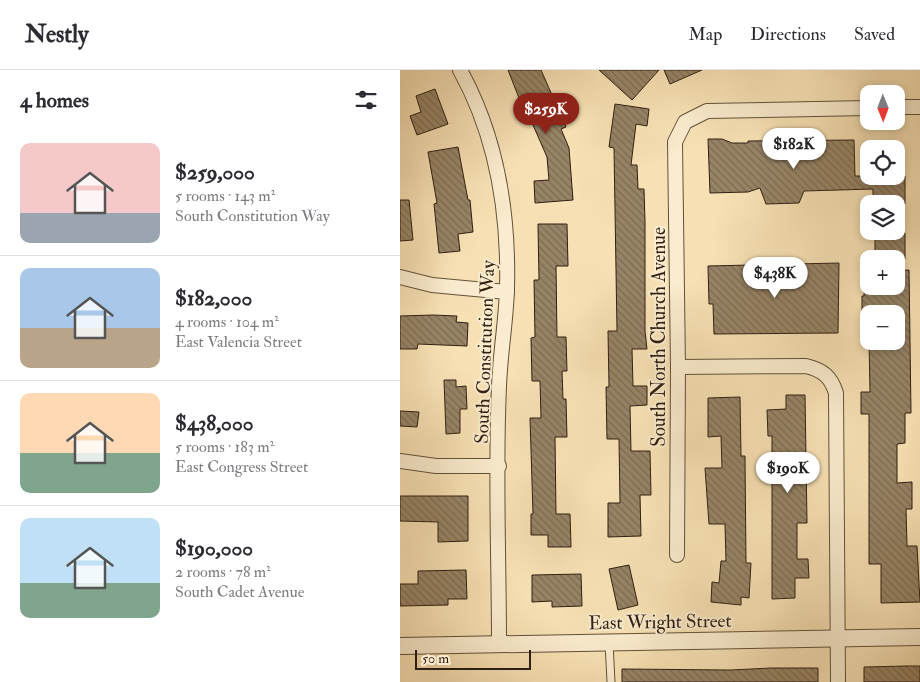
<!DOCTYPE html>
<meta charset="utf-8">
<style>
:root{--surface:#fff;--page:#f2f2f3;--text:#2b2b33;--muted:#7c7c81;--line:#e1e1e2;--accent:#8f2418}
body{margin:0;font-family:"IM FELL Double Pica",serif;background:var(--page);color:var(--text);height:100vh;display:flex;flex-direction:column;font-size:19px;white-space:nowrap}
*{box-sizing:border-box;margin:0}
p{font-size:16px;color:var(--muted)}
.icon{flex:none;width:28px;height:28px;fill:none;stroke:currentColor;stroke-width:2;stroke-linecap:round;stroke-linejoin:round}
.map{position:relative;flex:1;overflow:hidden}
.panel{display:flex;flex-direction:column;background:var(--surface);width:400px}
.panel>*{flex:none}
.needle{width:32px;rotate:179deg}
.fabs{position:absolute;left:460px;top:15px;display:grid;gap:10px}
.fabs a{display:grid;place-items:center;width:45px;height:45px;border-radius:10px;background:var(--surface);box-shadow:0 2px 8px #0003;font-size:25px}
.scale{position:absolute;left:15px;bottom:12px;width:116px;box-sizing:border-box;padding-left:5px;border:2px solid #301f12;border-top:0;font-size:14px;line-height:18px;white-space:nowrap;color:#301f12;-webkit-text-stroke:4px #faecce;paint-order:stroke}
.price{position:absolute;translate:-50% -42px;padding:0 11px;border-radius:18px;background:#fff;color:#222;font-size:16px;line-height:32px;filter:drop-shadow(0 1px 2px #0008)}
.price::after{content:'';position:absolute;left:50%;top:30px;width:15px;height:11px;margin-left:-8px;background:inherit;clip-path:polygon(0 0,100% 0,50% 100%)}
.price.current{background:var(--accent);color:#fff}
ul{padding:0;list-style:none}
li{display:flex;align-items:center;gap:15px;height:125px;padding:0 20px}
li+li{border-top:1px solid var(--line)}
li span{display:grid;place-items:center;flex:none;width:140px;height:100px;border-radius:10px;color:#555}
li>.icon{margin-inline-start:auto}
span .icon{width:60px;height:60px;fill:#fffc;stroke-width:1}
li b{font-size:21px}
h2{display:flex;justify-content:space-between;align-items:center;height:60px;padding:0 20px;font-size:21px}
header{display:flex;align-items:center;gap:30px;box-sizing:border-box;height:70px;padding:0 25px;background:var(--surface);border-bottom:1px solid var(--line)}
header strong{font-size:24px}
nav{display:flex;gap:28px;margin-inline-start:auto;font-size:18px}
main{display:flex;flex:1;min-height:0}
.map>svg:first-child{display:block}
.building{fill:url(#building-back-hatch);stroke:#301f12}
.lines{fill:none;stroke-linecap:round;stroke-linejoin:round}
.service-casing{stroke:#62503a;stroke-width:9}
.minor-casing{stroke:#62503a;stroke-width:16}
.tertiary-casing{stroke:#62503a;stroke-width:18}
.service{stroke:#faecce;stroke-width:7}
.minor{stroke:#faecce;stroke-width:14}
.tertiary{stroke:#faecce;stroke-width:16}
.labels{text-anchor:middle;stroke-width:4;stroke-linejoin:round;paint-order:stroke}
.street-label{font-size:19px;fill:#301f12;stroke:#faecce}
</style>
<header>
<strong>Nestly</strong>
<nav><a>Map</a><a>Directions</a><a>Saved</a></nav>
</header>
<main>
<section class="panel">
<h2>4 homes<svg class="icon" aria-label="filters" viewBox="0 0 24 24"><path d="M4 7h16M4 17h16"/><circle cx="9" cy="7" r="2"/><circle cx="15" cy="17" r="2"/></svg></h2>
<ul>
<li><span style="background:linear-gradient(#f6c9c9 70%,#9aa5b1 0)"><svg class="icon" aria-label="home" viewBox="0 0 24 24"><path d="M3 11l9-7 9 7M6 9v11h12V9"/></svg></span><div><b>$259,000</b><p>5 rooms · 143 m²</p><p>South Constitution Way</p></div></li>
<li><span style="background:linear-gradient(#a9c7e8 60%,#b9a48a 0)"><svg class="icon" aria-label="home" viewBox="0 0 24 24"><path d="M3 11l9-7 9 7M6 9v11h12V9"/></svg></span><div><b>$182,000</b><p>4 rooms · 104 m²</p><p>East Valencia Street</p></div></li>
<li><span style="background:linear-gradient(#ffd9b3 60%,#7fa58c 0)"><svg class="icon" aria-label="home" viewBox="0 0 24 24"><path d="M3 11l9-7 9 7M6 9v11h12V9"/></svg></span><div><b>$438,000</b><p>5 rooms · 183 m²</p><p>East Congress Street</p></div></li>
<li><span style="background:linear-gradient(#bfe0f5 65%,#7fa58c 0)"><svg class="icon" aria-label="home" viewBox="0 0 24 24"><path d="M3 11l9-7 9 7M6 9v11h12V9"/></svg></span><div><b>$190,000</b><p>2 rooms · 78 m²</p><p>South Cadet Avenue</p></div></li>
</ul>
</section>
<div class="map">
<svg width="520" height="612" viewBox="0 0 520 612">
<defs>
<pattern id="building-back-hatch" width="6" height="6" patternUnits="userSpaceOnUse" patternTransform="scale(1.25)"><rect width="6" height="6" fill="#978466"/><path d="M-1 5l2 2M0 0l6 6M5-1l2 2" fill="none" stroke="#7c6b53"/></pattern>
</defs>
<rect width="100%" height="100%" fill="#f7e1b4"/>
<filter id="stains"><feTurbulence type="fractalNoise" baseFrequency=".004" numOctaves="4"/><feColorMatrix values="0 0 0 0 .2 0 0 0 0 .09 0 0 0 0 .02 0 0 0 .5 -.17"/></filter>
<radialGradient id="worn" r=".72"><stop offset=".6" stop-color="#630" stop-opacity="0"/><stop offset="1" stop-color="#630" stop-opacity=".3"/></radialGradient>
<g class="building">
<path d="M 108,0 L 141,0 L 166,57 L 161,59 L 169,78 L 173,130 L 135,133 L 134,111 L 149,110 L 147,87 L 123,32 L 121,33 Z"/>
<path d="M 199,0 L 259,0 L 232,30 Z"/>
<path d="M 264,0 L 302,0 L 270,14 Z"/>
<path d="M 35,19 L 48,54 L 17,65 L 10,46 L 21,42 L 16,26 Z"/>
<path d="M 215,34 L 249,39 L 247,56 L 236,54 L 231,95 L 237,95 L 238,119 L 244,119 L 245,152 L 245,261 L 247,279 L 232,279 L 233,316 L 247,316 L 247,335 L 230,336 L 231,381 L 250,381 L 251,425 L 240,425 L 241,466 L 208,467 L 208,433 L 220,433 L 219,369 L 207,369 L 206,317 L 209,317 L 208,261 L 217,261 L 214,78 L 209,77 Z"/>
<path d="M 308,69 L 322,69 L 332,73 L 348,73 L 348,71 L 454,70 L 455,106 L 505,106 L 505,134 L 473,134 L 473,119 L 404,121 L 399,133 L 366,134 L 360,118 L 348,122 L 310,123 Z"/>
<path d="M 58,77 L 68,130 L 70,130 L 73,162 L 58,164 L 60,181 L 39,183 L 34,134 L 37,133 L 28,82 Z"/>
<path d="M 0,130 L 9,130 L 13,170 L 0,171 Z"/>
<path d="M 138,154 L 167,154 L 168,196 L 156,196 L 157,267 L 166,267 L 167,301 L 162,301 L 163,329 L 166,329 L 167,367 L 155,367 L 156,444 L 170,444 L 171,477 L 148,477 L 148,465 L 131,465 L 131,444 L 133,444 L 130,348 L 141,348 L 140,311 L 132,311 L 131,268 L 135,267 L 134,210 L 139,210 Z"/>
<path d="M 505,163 L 505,189 L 475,189 L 475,164 Z"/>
<path d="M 439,193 L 438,263 L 314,264 L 313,234 L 309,234 L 308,196 Z"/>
<path d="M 509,200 L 511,343 L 505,343 L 505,373 L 497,374 L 497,413 L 512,412 L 512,439 L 506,439 L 507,476 L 517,476 L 520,532 L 481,533 L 481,494 L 469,494 L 469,344 L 461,344 L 461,322 L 470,322 L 469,271 L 496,271 L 496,244 L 462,244 L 462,226 L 464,226 L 464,216 L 496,216 L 496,201 Z"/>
<path d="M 33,245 L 57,246 L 56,252 L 68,253 L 67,276 L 18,274 L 17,279 L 0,279 L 0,246 Z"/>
<path d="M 44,310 L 56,310 L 56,317 L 66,316 L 67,339 L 60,339 L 60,363 L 46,364 Z"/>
<path d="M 386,325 L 405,325 L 407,453 L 397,453 L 397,489 L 408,489 L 409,508 L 395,508 L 395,528 L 372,529 L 372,366 L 368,366 L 367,340 L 386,339 Z"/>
<path d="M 340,327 L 341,386 L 345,386 L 346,493 L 351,493 L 349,528 L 341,527 L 341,535 L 311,532 L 312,512 L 319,513 L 321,491 L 326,491 L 325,454 L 309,454 L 305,398 L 322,398 L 321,366 L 308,367 L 308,328 Z"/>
<path d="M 0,341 L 19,342 L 17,357 L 0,356 Z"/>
<path d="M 0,426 L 68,426 L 68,471 L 38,472 L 38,452 L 0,451 Z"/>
<path d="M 229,495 L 238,535 L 218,540 L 209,499 Z"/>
<path d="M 66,500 L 67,529 L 48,529 L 48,535 L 0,536 L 0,514 L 18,514 L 18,501 Z"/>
<path d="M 181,504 L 182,536 L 152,537 L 152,531 L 132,532 L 132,505 Z"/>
<path d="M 507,596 L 520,596 L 520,612 L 464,612 L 464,597 Z"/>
<path d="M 371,598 L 418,598 L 418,612 L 222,612 L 222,599 L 331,600 Z"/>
</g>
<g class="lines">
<defs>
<path id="service" d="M 209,572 L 211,612"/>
<g id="minor">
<path d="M 60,0 C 97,67 109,143 107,219 C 106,252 100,284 99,317 C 95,402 99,489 99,574"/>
<path d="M 496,37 L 520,37"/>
<path d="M 0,207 L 32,215 L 107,222"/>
<path d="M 278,297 L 406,296 C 423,300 431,307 436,323 L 438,612"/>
<path d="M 0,391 L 36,396 L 99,396"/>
<path d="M 277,485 L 278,297 L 275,72 L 285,52 L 307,41 L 469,38"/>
</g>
<path id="tertiary" d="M 0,576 L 520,567"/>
</defs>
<use href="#service" class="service-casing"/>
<use href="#minor" class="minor-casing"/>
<use href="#tertiary" class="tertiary-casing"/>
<use href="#service" class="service"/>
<use href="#minor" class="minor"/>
<use href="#tertiary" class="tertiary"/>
</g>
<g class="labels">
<g class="street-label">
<text transform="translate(258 267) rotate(-90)" y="7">South North Church Avenue</text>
<text transform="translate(84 282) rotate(-88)" y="7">South Constitution Way</text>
<text transform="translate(260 551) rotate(-1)" y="7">East Wright Street</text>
</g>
</g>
<rect width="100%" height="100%" filter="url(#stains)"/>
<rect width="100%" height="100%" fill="url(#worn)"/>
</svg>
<div class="fabs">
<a><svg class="needle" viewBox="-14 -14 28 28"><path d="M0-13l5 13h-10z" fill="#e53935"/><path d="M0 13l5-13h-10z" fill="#7c7c81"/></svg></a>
<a><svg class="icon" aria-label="locate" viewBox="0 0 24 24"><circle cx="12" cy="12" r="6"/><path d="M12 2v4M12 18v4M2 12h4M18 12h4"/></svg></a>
<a><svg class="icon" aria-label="layers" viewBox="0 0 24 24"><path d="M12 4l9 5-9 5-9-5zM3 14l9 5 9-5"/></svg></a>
<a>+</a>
<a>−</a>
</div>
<div class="scale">50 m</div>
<b class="price current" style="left:146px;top:65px">$259K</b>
<b class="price" style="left:394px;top:100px">$182K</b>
<b class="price" style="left:375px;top:229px">$438K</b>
<b class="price" style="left:388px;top:424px">$190K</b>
</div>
</main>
